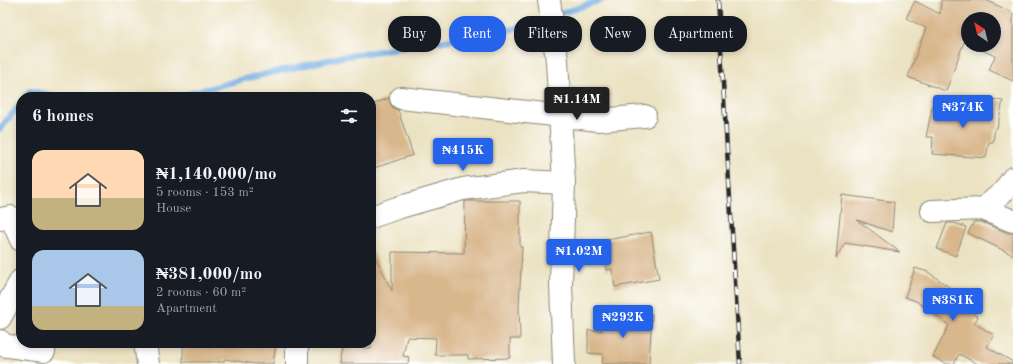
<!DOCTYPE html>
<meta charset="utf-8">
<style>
:root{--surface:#171b24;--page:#20242c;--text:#f1f3f6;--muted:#9ea1a6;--accent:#2563eb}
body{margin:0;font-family:"Old Standard TT",serif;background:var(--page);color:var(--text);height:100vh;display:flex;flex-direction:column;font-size:15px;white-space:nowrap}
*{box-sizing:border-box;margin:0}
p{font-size:13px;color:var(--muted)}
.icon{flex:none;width:22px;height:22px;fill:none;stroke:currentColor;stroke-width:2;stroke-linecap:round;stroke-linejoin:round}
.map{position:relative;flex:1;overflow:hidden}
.panel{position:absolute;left:16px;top:92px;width:360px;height:256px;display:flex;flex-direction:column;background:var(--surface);border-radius:16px;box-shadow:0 2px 6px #0003}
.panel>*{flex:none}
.guide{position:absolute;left:388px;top:16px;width:380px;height:36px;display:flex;gap:8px}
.needle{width:26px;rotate:325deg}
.tools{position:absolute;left:961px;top:12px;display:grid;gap:8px}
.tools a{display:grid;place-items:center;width:40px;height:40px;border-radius:50%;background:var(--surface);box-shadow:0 2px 6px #0003;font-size:20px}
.price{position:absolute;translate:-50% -34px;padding:0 9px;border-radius:4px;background:var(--accent);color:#fff;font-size:13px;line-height:26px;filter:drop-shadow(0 1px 2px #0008)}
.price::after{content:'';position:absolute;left:50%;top:24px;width:12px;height:9px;margin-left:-6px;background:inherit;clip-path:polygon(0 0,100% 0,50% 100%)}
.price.active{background:#222;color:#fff}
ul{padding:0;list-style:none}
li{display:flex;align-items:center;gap:12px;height:100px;padding:0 16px}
li span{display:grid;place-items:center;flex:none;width:112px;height:80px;border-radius:12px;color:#555}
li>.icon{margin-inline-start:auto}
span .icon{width:48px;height:48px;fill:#fffc;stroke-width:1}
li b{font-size:17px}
h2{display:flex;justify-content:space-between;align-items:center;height:48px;padding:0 16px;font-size:17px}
.chip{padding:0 14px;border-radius:16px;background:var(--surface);box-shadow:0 2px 6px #0003;font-size:14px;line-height:36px}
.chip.active{background:var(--accent);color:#fff}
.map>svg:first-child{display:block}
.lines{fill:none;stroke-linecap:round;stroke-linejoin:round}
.stream{stroke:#72abe2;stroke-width:6}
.building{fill:#d9b78d}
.minor-casing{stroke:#8b8676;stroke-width:24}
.minor{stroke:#fff;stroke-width:22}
.rail-casing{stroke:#2b2b2b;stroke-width:4.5}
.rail{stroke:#fff;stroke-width:3;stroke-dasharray:9;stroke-linecap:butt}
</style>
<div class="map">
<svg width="1013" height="364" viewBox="0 0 1013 364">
<rect width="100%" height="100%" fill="#fff"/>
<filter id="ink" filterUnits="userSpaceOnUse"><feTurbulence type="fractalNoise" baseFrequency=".025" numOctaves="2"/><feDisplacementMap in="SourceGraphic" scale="8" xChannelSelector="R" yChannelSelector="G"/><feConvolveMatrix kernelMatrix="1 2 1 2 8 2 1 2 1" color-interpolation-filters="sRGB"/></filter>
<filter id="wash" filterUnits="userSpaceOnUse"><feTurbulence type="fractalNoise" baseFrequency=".012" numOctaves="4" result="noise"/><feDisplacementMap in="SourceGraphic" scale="16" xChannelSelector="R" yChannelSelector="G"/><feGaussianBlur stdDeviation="0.9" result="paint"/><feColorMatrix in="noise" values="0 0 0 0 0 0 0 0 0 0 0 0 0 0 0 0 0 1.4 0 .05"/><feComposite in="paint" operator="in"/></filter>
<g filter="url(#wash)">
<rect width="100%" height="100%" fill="#ebe2c1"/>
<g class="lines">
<g class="stream">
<path d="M 25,97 L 30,91 L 58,97"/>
<path d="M 177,97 L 244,79 L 341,57 L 503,32 L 602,0"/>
<path d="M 0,129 L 21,103"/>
</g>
</g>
<g id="blocks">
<g class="building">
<path d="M 941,0 L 986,0 L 1013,13 L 1013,81 L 989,70 L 995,56 L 971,45 L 994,45 L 994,19 L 968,19 L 968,43 L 964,42 L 946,91 L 908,77 L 926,28 L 906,18 L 915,1 L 940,14 Z"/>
<path d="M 389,98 L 390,103 L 393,108 L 398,110 L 413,155 L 371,169 L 371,105 Z"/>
<path d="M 987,98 L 1003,101 L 997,128 L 995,128 L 993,142 L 989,142 L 986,158 L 932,154 L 933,137 L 926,137 L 933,103 L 984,112 Z"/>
<path d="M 842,195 L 894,202 L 892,232 L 857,220 L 900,252 L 845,243 L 836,258 Z"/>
<path d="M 465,201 L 520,201 L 520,247 L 522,247 L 519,307 L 520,339 L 510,339 L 510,358 L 468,359 L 468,355 L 435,355 L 436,338 L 407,337 L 403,356 L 409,357 L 408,364 L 339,364 L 343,343 L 371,349 L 371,248 L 392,291 L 392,252 L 464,253 Z"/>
<path d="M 974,222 L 981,222 L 1008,233 L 1013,233 L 1013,255 L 968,233 Z"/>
<path d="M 947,223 L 954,223 L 966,227 L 956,256 L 937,249 Z"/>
<path d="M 651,232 L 659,279 L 615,287 L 612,269 L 606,270 L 601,241 Z"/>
<path d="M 915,268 L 928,272 L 967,300 L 963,305 L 978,317 L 974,323 L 994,335 L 987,347 L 1013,362 L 1013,364 L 978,364 L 959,354 L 954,364 L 947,364 L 933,357 L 949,325 L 916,301 L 905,297 Z"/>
<path d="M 602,312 L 652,314 L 649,364 L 602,364 L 603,354 L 588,353 L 588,330 L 602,331 Z"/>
<path d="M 183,343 L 276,343 L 273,364 L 255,364 L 224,359 L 224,362 L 183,362 Z"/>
</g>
</g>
</g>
<g filter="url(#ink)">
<use href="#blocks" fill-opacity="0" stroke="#8b8676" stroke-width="1"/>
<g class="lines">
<defs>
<g id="minor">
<path d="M 549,0 L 557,61 L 564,183 L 561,285 L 564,364"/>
<path d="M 401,98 L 598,120 L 645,116"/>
<path d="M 983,209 L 1004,191 L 1013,178"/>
<path d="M 932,211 L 983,209 L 1013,221"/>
<path d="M 371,217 L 397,208 L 463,189 L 524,181 L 564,183"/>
<path d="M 0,219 L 11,217 L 21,240"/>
<path d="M 0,318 L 21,280"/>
<path d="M 0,341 L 1,345 L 44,351"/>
<path d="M 145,343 L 148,364"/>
<path d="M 297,364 L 297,343"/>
</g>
</defs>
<use href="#minor" class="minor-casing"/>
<use href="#minor" class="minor"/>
<defs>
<path id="rail" d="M 718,0 L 740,364"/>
</defs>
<use href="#rail" class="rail-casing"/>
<use href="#rail" class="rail"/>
</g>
</g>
</svg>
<div class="tools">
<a><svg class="needle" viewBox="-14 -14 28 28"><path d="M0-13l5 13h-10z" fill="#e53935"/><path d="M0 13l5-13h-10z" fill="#9ea1a6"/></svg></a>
</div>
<b class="price active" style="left:577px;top:121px">₦1.14M</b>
<b class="price" style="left:963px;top:129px">₦374K</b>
<b class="price" style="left:463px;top:172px">₦415K</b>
<b class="price" style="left:579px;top:273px">₦1.02M</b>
<b class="price" style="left:953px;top:322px">₦381K</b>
<b class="price" style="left:623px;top:339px">₦292K</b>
<div class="guide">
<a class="chip">Buy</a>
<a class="chip active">Rent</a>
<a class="chip">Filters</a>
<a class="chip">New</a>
<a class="chip">Apartment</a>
</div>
<section class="panel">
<h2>6 homes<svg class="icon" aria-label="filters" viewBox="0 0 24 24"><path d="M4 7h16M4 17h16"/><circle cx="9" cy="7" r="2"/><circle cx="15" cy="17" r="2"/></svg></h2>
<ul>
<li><span style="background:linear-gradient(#ffd9b3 60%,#c2b280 0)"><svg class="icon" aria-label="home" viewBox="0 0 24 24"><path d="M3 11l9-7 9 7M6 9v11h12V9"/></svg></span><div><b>₦1,140,000/mo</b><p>5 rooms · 153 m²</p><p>House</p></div></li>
<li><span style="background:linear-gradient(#a9c7e8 70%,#c2b280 0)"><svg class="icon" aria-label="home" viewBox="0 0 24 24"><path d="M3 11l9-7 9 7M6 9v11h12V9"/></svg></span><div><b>₦381,000/mo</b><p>2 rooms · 60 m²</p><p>Apartment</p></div></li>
</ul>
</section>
</div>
